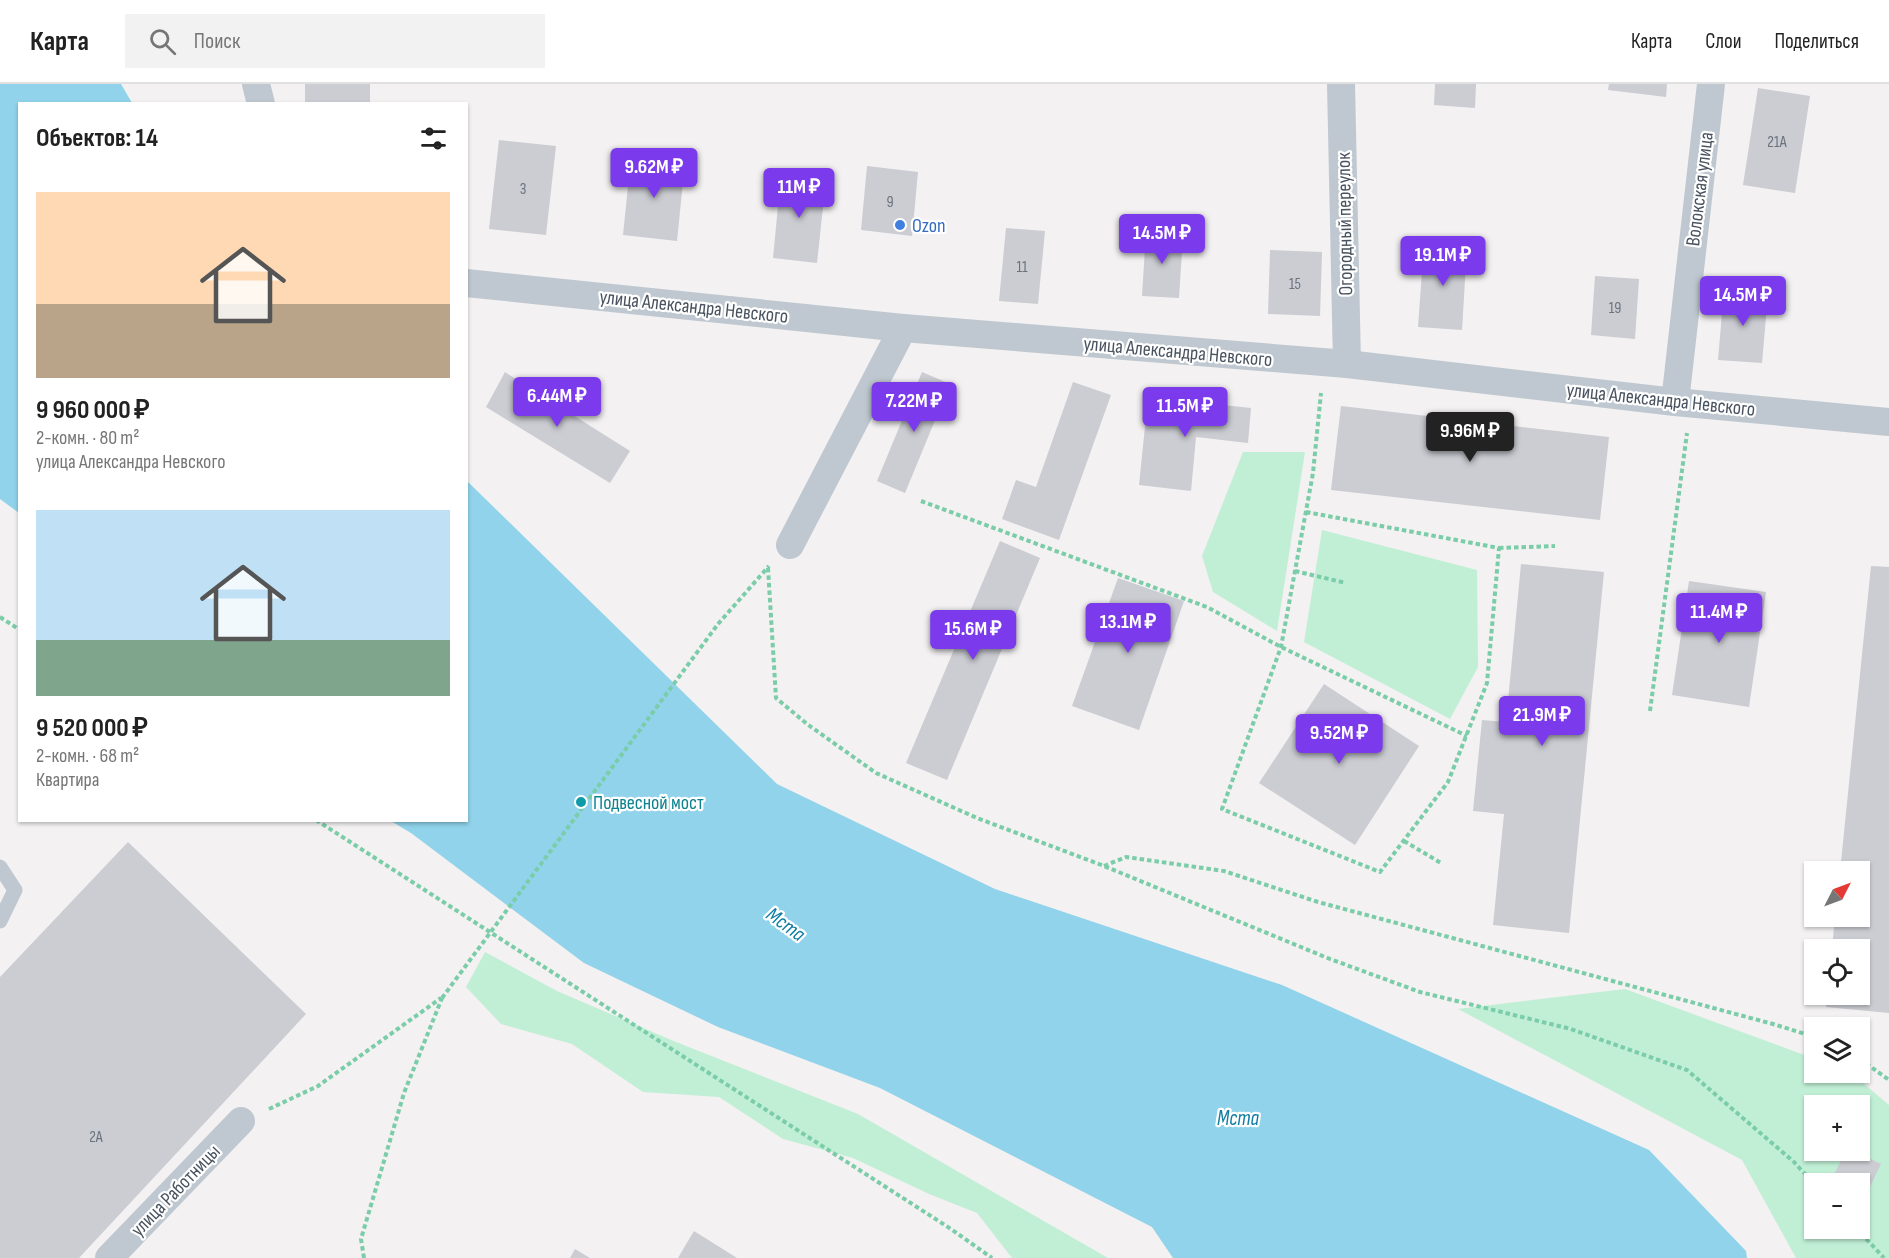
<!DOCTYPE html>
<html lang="ru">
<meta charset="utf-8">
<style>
:root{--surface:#fff;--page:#f2f2f2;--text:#222;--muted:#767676;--line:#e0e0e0;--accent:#7c3aed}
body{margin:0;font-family:"Sofia Sans Condensed",sans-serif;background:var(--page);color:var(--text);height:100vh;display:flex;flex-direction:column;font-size:22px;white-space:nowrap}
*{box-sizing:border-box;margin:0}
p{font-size:20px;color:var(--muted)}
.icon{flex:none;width:33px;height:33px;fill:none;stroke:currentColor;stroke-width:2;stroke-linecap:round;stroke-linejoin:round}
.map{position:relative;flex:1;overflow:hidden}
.sheet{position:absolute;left:18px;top:18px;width:450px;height:720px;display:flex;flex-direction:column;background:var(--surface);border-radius:0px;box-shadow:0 2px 4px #0004}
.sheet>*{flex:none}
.needle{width:39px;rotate:48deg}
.buttons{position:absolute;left:1804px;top:777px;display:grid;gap:12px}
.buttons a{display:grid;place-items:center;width:66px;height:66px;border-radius:0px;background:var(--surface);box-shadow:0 2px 4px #0004;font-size:30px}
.price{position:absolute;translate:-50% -51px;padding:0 14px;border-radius:6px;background:var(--accent);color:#fff;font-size:20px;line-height:39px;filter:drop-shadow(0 2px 3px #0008)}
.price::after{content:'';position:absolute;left:50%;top:36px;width:18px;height:14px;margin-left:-9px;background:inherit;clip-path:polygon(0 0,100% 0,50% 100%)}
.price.active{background:#222;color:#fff}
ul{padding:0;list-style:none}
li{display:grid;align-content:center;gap:12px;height:318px;padding:0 18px}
li span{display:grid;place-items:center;height:186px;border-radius:0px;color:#555}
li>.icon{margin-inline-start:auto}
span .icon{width:108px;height:108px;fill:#fffc;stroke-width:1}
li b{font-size:26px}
h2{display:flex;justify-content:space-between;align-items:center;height:72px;padding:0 18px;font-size:26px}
header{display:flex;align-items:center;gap:36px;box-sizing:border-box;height:84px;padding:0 30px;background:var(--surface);border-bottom:2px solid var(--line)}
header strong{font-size:28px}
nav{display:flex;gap:33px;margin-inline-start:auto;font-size:21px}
.search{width:420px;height:54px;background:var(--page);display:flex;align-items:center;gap:15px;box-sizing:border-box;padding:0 21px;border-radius:0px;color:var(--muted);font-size:22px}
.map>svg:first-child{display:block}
.green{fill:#c1efd6;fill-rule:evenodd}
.water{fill:#90d3eb}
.building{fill:#cbcdd3}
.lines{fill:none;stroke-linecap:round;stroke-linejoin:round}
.path{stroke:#7acda8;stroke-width:4;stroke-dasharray:4.5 3;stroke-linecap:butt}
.lane{stroke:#bfc8d0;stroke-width:15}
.street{stroke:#bfc8d0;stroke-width:28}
.path-bridge{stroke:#7acda8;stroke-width:4;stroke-dasharray:4.5 3;stroke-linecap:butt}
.shop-dot{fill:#3f7fe0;stroke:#fff;stroke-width:2}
.culture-dot{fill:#0f9aa8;stroke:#fff;stroke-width:2}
.labels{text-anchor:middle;stroke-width:4.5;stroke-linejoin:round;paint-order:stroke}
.number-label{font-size:16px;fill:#6a727c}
.street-label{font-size:20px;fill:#49535f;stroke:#fff}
.shop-label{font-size:20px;fill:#366cbe;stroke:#fff;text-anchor:start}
.culture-label{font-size:20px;fill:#0d838f;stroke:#fff;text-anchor:start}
.water-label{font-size:21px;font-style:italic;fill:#0f7da4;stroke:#fff}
</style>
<header>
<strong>Карта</strong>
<div class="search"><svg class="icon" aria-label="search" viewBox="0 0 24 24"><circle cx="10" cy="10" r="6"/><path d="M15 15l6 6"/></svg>Поиск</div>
<nav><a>Карта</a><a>Слои</a><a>Поделиться</a></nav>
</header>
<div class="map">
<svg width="1889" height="1174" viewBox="0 0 1889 1174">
<rect width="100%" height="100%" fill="#f3f1f1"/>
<g class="green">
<path d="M 1243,368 L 1305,368 L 1277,547 L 1213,508 L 1202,472 Z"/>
<path d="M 1322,446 L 1477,486 L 1478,583 L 1450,635 L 1304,558 Z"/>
<path d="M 485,868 L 557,907 L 676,958 L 858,1030 L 1108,1174 L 1012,1174 L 977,1129 L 929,1110 L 853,1074 L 783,1055 L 719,1013 L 643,1008 L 572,960 L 501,940 L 466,903 Z"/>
<path d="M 1625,905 L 1815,975 L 1815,988 L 1851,989 L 1889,1021 L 1889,1174 L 1796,1174 L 1742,1076 L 1458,925 ZM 1815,1022 L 1860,1022 L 1860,1066 L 1815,1066 ZM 1815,1100 L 1860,1100 L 1860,1144 L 1815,1144 Z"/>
</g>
<g class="water">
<path d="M 0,0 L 121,0 L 132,19 L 20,20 L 19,429 L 0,415 Z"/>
<path d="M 467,397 L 777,700 L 995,805 L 1282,901 L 1649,1066 L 1746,1167 L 1747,1174 L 1173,1174 L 1152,1143 L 880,1004 L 718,943 L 584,879 L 411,749 L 391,737 L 466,736 Z"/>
</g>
<g class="building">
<rect x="305" y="0" width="65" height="20"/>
<path d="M 1435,0 L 1476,0 L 1475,24 L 1434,21 Z"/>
<path d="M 1609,0 L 1667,0 L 1666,13 L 1608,6 Z"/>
<path d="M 1758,4 L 1810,12 L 1795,109 L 1743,101 Z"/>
<path d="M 499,56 L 556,62 L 546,151 L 489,145 Z"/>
<path d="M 631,73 L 685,78 L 677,157 L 623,151 Z"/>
<path d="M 867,82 L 918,88 L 912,152 L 861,146 Z"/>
<path d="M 781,91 L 826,95 L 817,179 L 773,174 Z"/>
<path d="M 1006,144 L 1045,147 L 1038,220 L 999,217 Z"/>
<path d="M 1146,148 L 1183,151 L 1179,214 L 1142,212 Z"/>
<path d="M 1424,160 L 1467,163 L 1462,246 L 1418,243 Z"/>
<path d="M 1270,166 L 1322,168 L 1320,232 L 1268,230 Z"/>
<path d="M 1595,192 L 1639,195 L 1635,255 L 1591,251 Z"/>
<path d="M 1724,206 L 1768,210 L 1762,279 L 1718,276 Z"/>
<path d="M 505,288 L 630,367 L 610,399 L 486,323 Z"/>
<path d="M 922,288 L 950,300 L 905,409 L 877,397 Z"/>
<path d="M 1073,298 L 1111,311 L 1059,456 L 1002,435 L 1016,396 L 1036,403 Z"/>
<path d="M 1148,313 L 1251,324 L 1248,359 L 1196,353 L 1191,407 L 1139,401 Z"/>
<path d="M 1341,322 L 1609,353 L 1600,436 L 1331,406 Z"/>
<path d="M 1000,457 L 1040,474 L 947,696 L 906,679 Z"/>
<path d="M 1521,480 L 1604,488 L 1569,849 L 1493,841 L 1504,730 L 1473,727 L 1482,636 L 1506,638 Z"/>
<path d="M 1871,482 L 1889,483 L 1889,929 L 1826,923 L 1827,910 L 1860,910 L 1860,866 L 1832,866 L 1835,832 L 1860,832 L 1860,788 L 1840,788 Z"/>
<path d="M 1118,494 L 1184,517 L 1139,646 L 1072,622 Z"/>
<path d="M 1689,497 L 1766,508 L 1749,623 L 1672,611 Z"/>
<path d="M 1324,600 L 1419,662 L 1355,761 L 1259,699 Z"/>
<path d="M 128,758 L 306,930 L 79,1174 L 0,1174 L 0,893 Z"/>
<path d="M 1846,1066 L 1852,1066 L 1881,1080 L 1866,1111 L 1860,1109 L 1860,1100 L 1841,1100 L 1832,1095 Z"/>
<path d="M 694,1147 L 737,1174 L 678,1174 Z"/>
<path d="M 575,1165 L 590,1174 L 570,1174 Z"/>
</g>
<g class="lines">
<g class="path">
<path d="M 921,417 L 1207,523 L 1281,563 L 1467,652"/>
<path d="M 1306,428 L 1499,464 L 1487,599 L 1448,698 L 1380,788 L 1222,725 L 1281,563 L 1313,389 L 1321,309"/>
<path d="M 1499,464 L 1555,462"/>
<path d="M 768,484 L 776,614 L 807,640 L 876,689 L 977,734 L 1104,782 L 1330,875 L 1420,908 L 1571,945 L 1687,986 L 1794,1078 L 1815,1101"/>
<path d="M 1295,487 L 1346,499"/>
<path d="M 0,533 L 20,546"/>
<path d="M 718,540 L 769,482"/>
<path d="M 1650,627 L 1687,349"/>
<path d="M 316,736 L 951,1145 L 992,1174"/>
<path d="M 1404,757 L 1441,779"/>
<path d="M 1104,782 L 1126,773 L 1224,787 L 1318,818 L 1773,940 L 1815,953"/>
<path d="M 1860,975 L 1889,996"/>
<path d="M 269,1025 L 318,1002 L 441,914"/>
<path d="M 1856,1144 L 1884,1174"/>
<path d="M 364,1174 L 361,1155 L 404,1009 L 442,914"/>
</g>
<path class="lane" d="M 0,783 L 15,806 L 0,837"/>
<g class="street">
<path d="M 256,0 L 261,20"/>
<path d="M 1341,0 L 1347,280"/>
<path d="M 466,199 L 903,244 L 1347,280 L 1675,318 L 1889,338"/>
<path d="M 1675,318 L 1711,0"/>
<path d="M 790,461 L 903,244"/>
<path d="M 109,1174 L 241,1037"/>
</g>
<path class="path-bridge" d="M 442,914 L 718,540"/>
</g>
<circle class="shop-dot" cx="900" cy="141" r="6"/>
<circle class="culture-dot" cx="581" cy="718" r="6"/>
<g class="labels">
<g class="number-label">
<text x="1777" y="63">21А</text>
<text x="523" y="110">3</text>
<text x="890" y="123">9</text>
<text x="1022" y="188">11</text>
<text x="1295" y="205">15</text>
<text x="1615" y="229">19</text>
<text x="96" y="1058">2А</text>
</g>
<g class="street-label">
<text transform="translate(1699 105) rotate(-83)" y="7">Волокская улица</text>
<text transform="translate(1344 140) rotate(-91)" y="7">Огородный переулок</text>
<text transform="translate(694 222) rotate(6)" y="7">улица Александра Невского</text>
<text transform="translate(1178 267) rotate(5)" y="7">улица Александра Невского</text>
<text transform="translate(1661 315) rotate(6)" y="7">улица Александра Невского</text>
<text transform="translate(175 1106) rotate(-46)" y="7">улица Работницы</text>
</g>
<g class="shop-label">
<text x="912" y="148">Ozon</text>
</g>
<g class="culture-label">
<text x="593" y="725">Подвесной мост</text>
</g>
<g class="water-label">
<text transform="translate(786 840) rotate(36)" y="7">Мста</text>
<text x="1238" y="1041">Мста</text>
</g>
</g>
</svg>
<div class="buttons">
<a><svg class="needle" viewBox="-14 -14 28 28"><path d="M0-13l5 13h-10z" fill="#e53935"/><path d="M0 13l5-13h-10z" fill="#767676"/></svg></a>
<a><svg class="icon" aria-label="locate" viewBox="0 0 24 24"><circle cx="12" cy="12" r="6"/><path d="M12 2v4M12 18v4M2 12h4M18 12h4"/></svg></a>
<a><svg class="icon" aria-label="layers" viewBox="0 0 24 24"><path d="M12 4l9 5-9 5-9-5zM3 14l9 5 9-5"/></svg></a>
<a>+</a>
<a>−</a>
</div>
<b class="price" style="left:654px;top:115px">9.62M ₽</b>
<b class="price" style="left:799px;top:135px">11M ₽</b>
<b class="price" style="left:1162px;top:181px">14.5M ₽</b>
<b class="price" style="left:1443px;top:203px">19.1M ₽</b>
<b class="price" style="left:1743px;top:243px">14.5M ₽</b>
<b class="price" style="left:557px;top:344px">6.44M ₽</b>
<b class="price" style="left:914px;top:349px">7.22M ₽</b>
<b class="price" style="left:1185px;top:354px">11.5M ₽</b>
<b class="price active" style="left:1470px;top:379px">9.96M ₽</b>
<b class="price" style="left:1719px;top:560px">11.4M ₽</b>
<b class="price" style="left:1128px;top:570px">13.1M ₽</b>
<b class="price" style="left:973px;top:577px">15.6M ₽</b>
<b class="price" style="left:1542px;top:663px">21.9M ₽</b>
<b class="price" style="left:1339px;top:681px">9.52M ₽</b>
<section class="sheet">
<h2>Объектов: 14<svg class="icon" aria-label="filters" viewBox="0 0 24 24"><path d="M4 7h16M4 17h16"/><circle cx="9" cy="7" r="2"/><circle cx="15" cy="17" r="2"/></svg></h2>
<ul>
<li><span style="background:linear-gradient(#ffd9b3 60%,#b9a48a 0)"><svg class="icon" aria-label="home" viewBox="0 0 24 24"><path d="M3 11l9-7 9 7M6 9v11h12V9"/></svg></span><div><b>9 960 000 ₽</b><p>2-комн. · 80 m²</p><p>улица Александра Невского</p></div></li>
<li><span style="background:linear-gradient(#bfe0f5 70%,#7fa58c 0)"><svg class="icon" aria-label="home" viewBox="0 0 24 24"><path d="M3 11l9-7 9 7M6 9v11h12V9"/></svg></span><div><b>9 520 000 ₽</b><p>2-комн. · 68 m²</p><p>Квартира</p></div></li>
</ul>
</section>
</div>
